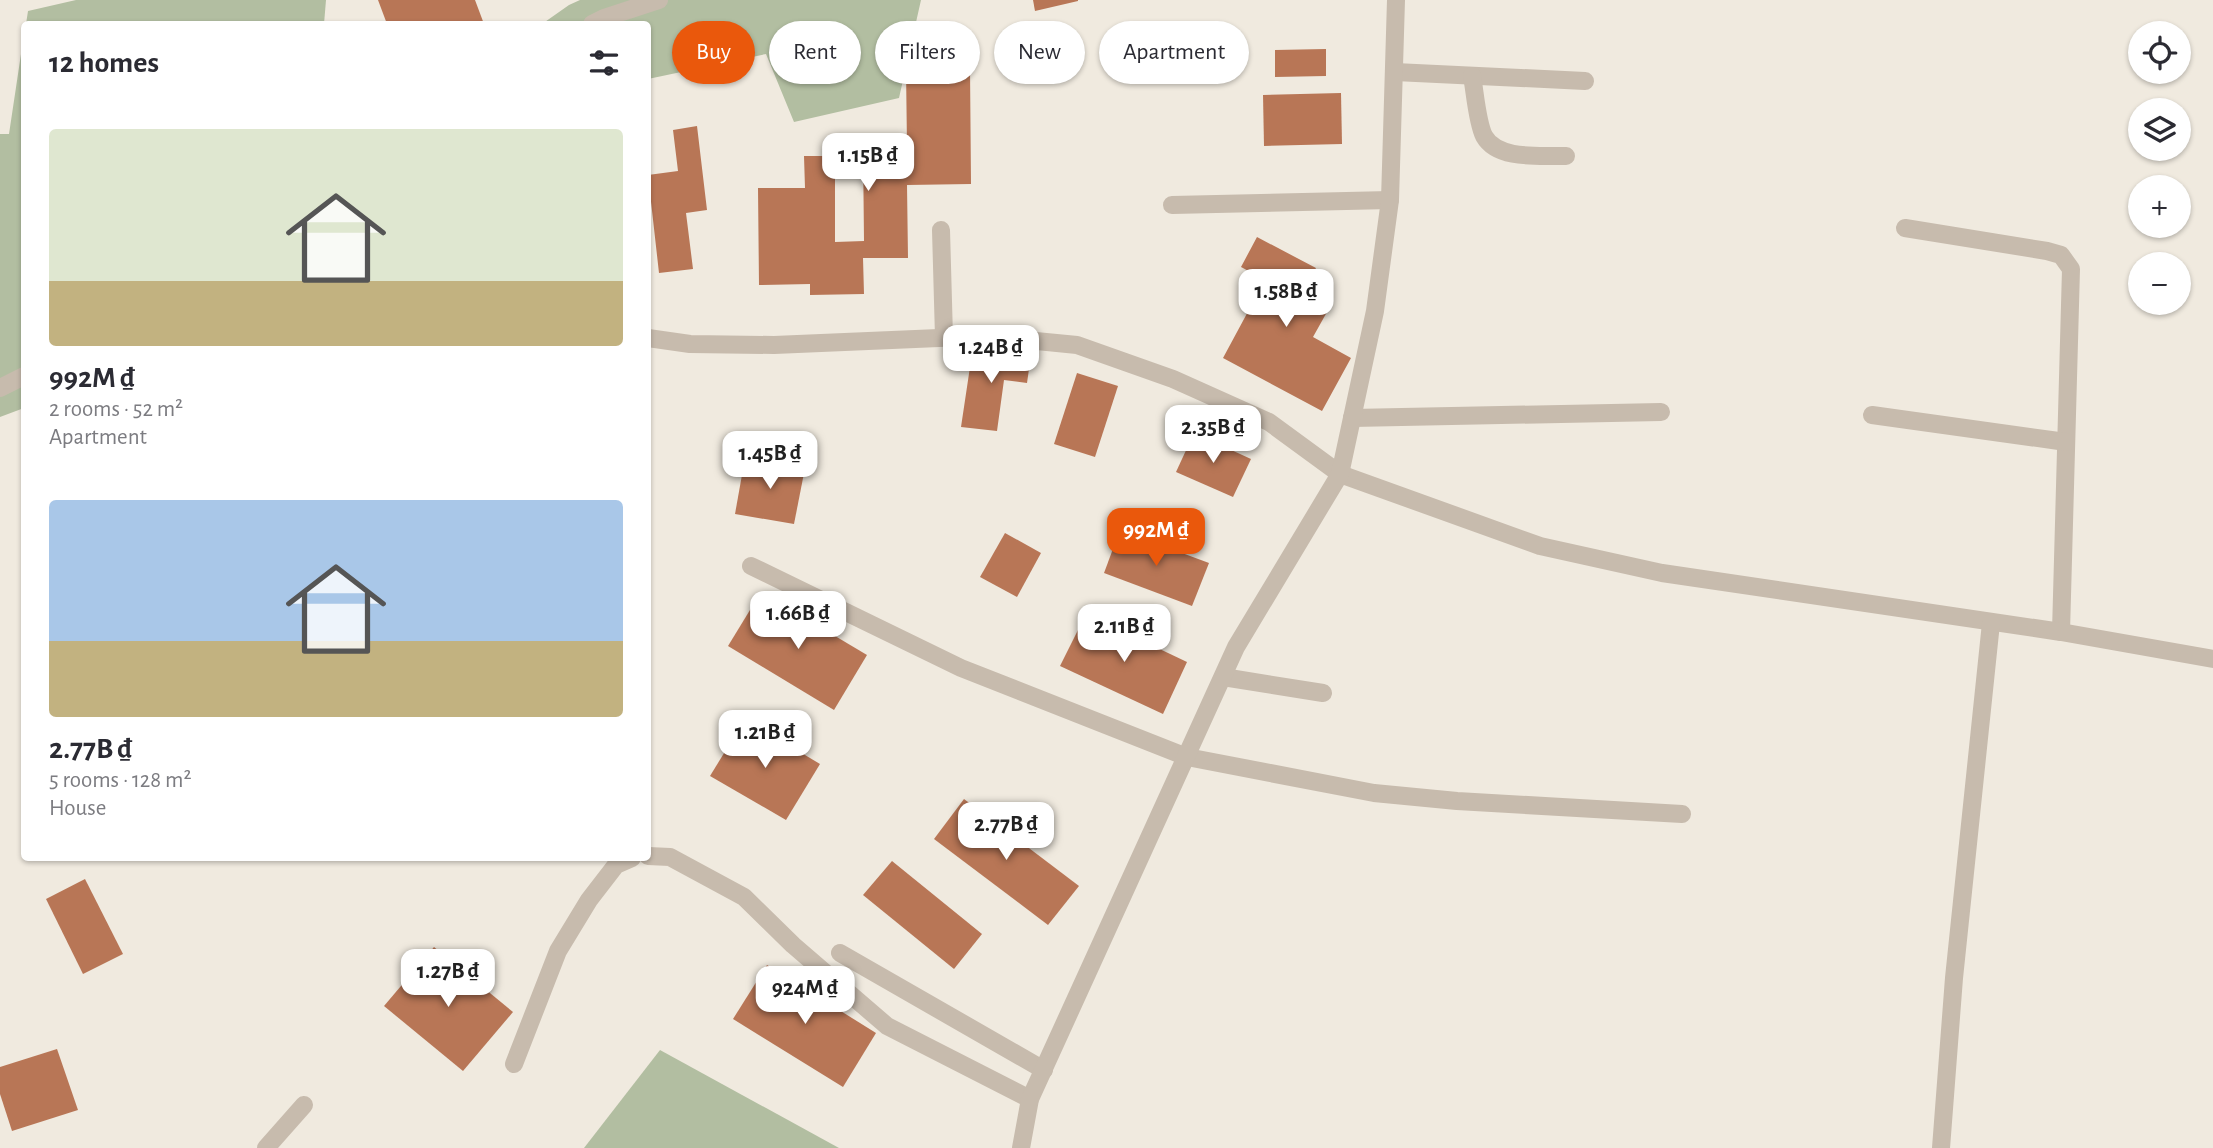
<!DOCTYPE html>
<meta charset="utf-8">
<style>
:root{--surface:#fff;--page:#f7f7f7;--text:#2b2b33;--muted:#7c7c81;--accent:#ea580c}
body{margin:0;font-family:"Alegreya Sans",sans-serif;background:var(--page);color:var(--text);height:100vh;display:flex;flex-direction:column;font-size:26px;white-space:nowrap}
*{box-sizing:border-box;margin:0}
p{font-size:23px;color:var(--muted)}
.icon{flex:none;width:38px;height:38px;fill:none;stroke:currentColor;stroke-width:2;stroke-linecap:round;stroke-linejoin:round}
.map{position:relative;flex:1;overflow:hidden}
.panel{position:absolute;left:21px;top:21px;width:630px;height:840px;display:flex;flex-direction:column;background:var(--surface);border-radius:7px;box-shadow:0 2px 5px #0004}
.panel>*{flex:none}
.top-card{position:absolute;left:672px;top:21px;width:665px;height:63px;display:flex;gap:14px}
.controls{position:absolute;left:2128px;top:21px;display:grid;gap:14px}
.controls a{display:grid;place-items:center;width:63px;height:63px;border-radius:50%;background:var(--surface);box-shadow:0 2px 5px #0004;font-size:35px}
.price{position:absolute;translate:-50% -60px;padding:0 16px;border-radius:14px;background:#fff;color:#222;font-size:23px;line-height:46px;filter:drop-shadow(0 2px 4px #0008)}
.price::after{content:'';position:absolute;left:50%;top:42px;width:21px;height:16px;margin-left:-10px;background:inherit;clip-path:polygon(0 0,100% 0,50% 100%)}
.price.active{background:var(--accent);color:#fff}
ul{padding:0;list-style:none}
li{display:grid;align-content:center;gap:14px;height:371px;padding:0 28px}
li span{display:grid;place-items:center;height:217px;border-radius:7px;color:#555}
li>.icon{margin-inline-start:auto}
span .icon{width:126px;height:126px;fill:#fffc;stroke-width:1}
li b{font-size:30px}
h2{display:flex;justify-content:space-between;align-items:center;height:84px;padding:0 28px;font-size:30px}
.tag{padding:0 24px;border-radius:32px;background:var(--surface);box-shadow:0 2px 5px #0004;font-size:24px;line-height:63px}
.tag.active{background:var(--accent);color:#fff}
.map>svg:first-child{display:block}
.green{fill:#b2bea1}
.building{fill:#b87656}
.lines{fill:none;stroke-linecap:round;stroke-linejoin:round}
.minor{stroke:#c7bbad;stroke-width:18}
</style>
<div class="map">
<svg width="2213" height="1148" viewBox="0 0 2213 1148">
<rect width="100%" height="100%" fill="#f0eadf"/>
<g class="green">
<path d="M 76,0 L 326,0 L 324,24 L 26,24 L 28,11 Z"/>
<path d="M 580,0 L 921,0 L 899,98 L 794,122 L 766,54 L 648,79 L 648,24 L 542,24 L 569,5 Z"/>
<path d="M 24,34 L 24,408 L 0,417 L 0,134 L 9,134 Z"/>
<path d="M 660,1050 L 839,1148 L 584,1148 Z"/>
</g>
<g class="building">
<path d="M 378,0 L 475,0 L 484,24 L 387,24 Z"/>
<path d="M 1033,0 L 1078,0 L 1078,1 L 1035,11 Z"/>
<path d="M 1326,49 L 1326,76 L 1275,77 L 1275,50 Z"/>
<path d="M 970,68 L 971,184 L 907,185 L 908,258 L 863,258 L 864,294 L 810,295 L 810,284 L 759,285 L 758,188 L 805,188 L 804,156 L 835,156 L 835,242 L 864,241 L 863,147 L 907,147 L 906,69 Z"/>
<path d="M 1341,93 L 1342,144 L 1264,146 L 1263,95 Z"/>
<path d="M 697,126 L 707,210 L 686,213 L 693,269 L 659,273 L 648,175 L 678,171 L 673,130 Z"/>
<path d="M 1257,237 L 1316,268 L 1305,289 L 1332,303 L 1313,337 L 1351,358 L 1322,411 L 1223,358 L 1251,306 L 1241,301 L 1256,275 L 1241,267 Z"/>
<path d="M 973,347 L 1031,355 L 1027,383 L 1004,380 L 997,431 L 961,427 Z"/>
<path d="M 1077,373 L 1118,386 L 1095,457 L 1054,444 Z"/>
<path d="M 1194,433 L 1251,459 L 1233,497 L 1176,472 Z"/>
<path d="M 745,458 L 805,468 L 794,524 L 735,514 Z"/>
<path d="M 1120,530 L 1209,563 L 1192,606 L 1104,573 Z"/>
<path d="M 1005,533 L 1041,553 L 1017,597 L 980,577 Z"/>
<path d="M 761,592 L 867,655 L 834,710 L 728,646 Z"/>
<path d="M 1086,614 L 1187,662 L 1163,714 L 1060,666 Z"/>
<path d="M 745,719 L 820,764 L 786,820 L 710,776 Z"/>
<path d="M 964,799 L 1079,886 L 1048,925 L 934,839 Z"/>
<path d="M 892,861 L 982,934 L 954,969 L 863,895 Z"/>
<path d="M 85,879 L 123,954 L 83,974 L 46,899 Z"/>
<path d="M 434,947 L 513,1012 L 463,1071 L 384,1006 Z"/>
<path d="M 767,965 L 876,1033 L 843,1087 L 733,1019 Z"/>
<path d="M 57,1049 L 78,1110 L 12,1131 L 0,1094 L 0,1067 Z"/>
</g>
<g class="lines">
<g class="minor">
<path d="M 592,24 L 604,18 L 659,0"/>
<path d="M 1395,72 L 1585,81"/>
<path d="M 1472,76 C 1475,92 1477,122 1484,136 C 1498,161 1542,155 1566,156"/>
<path d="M 1172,205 L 1390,200"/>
<path d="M 1905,228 L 2047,251 L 2061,255 L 2071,269 L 2061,632"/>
<path d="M 941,230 L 944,337"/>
<path d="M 648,338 L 690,344 L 774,345 L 986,336 L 1077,345 L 1173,379 L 1269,422 L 1340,474 L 1540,546 L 1662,573 L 2061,632 L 2213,659"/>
<path d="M 0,388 L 24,376"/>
<path d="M 1872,415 L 2066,442"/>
<path d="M 1352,418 L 1661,412"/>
<path d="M 751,566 L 961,668 L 1187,757 L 1374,793 L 1457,801 L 1682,814"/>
<path d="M 1223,677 L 1323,693"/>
<path d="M 648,856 L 670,857 L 744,897 L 793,945 L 887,1026 L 1030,1099"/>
<path d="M 840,953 L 1044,1070"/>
<path d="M 514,1064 L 558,951 L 589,900 L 616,865 L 632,858"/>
<path d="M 266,1148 L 304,1105"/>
<path d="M 1021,1148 L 1030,1099 L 1236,647 L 1340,474 L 1375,311 L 1390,200 L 1396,0"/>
<path d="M 1941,1148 L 1954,978 L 1991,623"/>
</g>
</g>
</svg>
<div class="controls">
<a><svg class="icon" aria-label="locate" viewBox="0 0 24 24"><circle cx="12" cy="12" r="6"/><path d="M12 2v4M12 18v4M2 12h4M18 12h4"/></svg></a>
<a><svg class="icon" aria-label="layers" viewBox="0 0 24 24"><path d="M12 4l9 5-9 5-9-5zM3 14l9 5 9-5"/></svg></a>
<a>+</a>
<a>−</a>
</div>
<b class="price" style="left:868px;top:193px">1.15B ₫</b>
<b class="price" style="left:1286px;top:329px">1.58B ₫</b>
<b class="price" style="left:991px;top:385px">1.24B ₫</b>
<b class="price" style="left:1213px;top:465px">2.35B ₫</b>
<b class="price" style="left:770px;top:491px">1.45B ₫</b>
<b class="price active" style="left:1156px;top:568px">992M ₫</b>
<b class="price" style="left:798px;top:651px">1.66B ₫</b>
<b class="price" style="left:1124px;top:664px">2.11B ₫</b>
<b class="price" style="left:765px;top:770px">1.21B ₫</b>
<b class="price" style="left:1006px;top:862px">2.77B ₫</b>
<b class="price" style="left:448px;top:1009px">1.27B ₫</b>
<b class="price" style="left:805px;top:1026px">924M ₫</b>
<div class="top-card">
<a class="tag active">Buy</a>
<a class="tag">Rent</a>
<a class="tag">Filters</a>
<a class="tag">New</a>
<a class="tag">Apartment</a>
</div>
<section class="panel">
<h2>12 homes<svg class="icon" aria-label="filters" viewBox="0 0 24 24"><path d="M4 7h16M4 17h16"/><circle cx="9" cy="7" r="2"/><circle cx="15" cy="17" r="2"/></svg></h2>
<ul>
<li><span style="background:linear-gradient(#dfe7d0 70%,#c2b280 0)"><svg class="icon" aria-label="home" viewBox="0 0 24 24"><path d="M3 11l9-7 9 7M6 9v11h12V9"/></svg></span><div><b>992M ₫</b><p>2 rooms · 52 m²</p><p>Apartment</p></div></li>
<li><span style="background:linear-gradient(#a9c7e8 65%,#c2b280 0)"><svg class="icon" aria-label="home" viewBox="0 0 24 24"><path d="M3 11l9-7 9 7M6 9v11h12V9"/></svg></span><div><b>2.77B ₫</b><p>5 rooms · 128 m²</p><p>House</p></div></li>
</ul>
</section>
</div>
